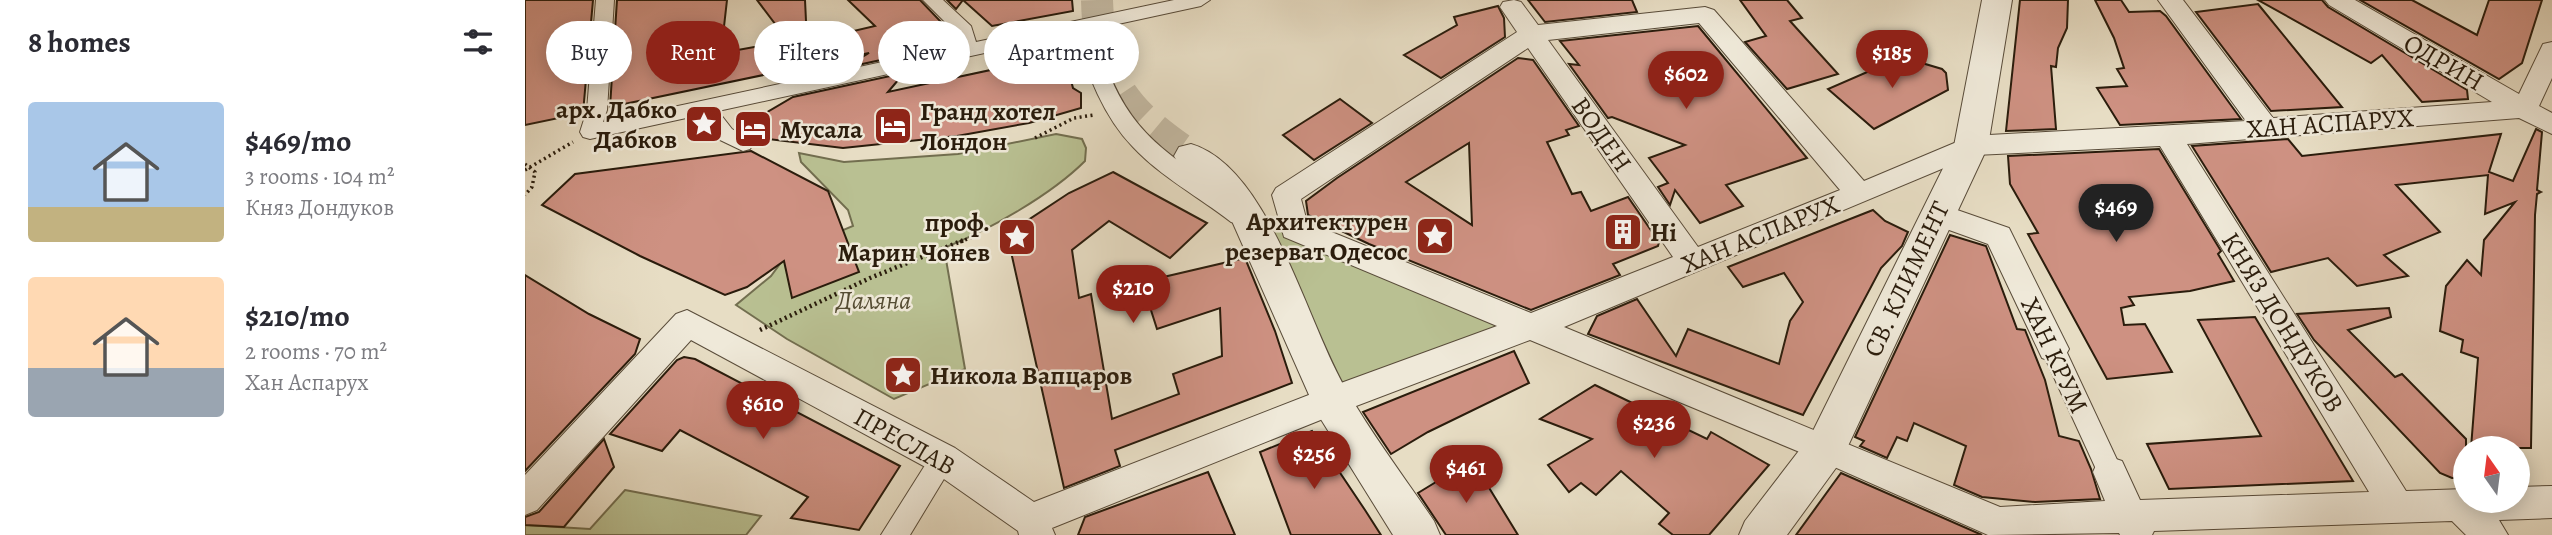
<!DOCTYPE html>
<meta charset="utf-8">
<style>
:root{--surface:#fff;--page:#f7f7f7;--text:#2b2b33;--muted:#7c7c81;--accent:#8f2418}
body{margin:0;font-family:Alegreya,serif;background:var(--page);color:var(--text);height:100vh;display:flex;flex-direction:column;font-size:26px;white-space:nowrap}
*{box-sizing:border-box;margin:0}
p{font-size:23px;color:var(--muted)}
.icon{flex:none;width:38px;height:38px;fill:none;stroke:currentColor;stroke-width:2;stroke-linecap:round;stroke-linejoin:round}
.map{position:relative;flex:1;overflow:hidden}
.details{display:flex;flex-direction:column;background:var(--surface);width:525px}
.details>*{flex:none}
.banner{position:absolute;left:21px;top:21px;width:665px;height:63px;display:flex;gap:14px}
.needle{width:46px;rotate:346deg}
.tools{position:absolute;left:1928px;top:436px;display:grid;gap:14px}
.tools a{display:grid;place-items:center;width:77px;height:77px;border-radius:50%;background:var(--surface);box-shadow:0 4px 18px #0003;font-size:35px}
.price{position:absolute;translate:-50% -60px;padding:0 16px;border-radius:24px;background:var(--accent);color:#fff;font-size:23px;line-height:46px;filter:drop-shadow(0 2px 4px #0008)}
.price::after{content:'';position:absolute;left:50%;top:42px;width:21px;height:16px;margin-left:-10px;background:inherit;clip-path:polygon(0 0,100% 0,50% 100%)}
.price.on{background:#222;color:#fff}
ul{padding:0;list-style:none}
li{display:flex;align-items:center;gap:21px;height:175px;padding:0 28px}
li span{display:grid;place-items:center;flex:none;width:196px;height:140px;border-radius:7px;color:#555}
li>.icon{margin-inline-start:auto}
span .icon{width:84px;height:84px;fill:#fffc;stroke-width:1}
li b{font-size:30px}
h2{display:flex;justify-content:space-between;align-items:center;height:84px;padding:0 28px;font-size:30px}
.chip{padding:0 24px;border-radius:32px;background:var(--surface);box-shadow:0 4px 18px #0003;font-size:24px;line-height:63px}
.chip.on{background:var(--accent);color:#fff}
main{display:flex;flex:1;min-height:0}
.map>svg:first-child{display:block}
.green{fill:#b9c092;stroke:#726e4f;stroke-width:2}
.building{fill:#ce9182;stroke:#2a1c0c;stroke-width:2;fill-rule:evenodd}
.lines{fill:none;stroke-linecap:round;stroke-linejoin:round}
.tertiary-tunnel{stroke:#c1b69f;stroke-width:32;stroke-dasharray:32 17;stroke-linecap:butt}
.pedestrian-casing{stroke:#594c3a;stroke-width:2}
.minor-casing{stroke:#594c3a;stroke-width:2}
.tertiary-casing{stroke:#594c3a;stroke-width:2}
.path-far1{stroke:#2a1c0c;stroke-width:3.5;stroke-dasharray:2 3.5;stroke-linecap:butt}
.path{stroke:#2a1c0c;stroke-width:4.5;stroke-dasharray:2 3.5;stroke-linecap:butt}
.pedestrian{fill:#efe9d9;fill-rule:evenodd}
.minor{fill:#efe9d9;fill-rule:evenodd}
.tertiary{fill:#efe9d9;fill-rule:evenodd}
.labels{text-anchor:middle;stroke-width:5;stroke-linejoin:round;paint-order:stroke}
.street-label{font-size:26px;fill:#2a1c0c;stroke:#efe9d9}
.poi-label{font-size:26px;font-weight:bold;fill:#2a1c0c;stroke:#efe9d9;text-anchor:start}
.park-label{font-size:26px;font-style:italic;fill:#554d34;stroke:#efe9d9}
</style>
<main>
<section class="details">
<h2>8 homes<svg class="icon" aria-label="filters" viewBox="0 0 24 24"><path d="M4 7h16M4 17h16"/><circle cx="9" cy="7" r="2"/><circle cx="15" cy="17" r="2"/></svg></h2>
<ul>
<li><span style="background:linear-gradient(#a9c7e8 75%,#c2b280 0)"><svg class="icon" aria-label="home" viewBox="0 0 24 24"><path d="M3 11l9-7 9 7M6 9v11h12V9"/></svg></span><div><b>$469/mo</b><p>3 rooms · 104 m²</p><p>Княз Дондуков</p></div></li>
<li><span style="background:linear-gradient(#ffd9b3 65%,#9aa5b1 0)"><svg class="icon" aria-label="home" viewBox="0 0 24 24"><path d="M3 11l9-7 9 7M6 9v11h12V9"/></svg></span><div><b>$210/mo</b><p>2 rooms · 70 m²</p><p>Хан Аспарух</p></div></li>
</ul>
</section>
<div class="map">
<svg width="2027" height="535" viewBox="0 0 2027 535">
<rect width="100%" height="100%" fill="#e7ddc4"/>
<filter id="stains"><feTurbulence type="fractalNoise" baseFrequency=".00286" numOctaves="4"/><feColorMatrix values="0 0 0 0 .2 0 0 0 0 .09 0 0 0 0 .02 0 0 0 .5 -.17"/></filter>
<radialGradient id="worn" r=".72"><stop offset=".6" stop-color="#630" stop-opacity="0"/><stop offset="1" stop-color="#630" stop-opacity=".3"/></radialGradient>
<g class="green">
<path d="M 531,134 L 557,139 L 561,148 L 560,161 C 526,195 464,230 419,248 L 440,369 L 369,399 L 262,339 L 211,305 L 246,276 L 263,253 L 328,226 L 323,210 L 276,162 L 274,153 L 319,162 L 433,154 Z"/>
<path d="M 769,229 L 1005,325 L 806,401 L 731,231 Z"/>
<path d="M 100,490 L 236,516 L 221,535 L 0,535 L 0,525 L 65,529 Z"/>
</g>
<g class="building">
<path d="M 0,0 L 68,0 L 58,113 L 0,125 Z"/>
<path d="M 92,0 L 202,0 L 196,53 L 263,41 L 232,0 L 280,0 L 282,42 L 350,26 L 323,0 L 395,0 L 418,24 L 397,51 L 319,68 L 344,53 L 85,107 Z"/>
<path d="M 422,0 L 547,0 L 548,11 L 467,26 L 438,0 L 431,9 Z"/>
<path d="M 1003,0 L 1107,0 L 1112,12 L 1020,22 Z"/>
<path d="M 1215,0 L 1262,0 L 1277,18 L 1265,21 L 1313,74 L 1262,89 L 1220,42 L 1241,36 Z"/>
<path d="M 1495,0 L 1543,0 L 1542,28 L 1533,48 L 1531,67 L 1526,66 L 1531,129 L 1481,131 Z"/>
<path d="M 1570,0 L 1596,0 L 1604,12 L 1635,11 L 1641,16 L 1716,119 L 1595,125 L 1572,88 L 1602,86 L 1592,69 L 1599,68 L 1589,38 Z"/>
<path d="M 1733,0 L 1797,0 L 1803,7 L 1942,90 L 1943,99 L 1897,102 L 1857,55 L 1846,63 Z"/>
<path d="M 1835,0 L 1887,0 L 1952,35 L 1964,0 L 2017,0 L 1997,63 L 1974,79 Z"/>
<path d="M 1733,4 L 1817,107 L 1746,111 L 1671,12 Z"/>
<path d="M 973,6 L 979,18 L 980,37 L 916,78 L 879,55 L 932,25 L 929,17 Z"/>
<path d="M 1173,26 L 1282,158 L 1201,185 L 1218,206 L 1175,223 L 1150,190 L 1145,205 L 1133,187 L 1143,183 L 1124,158 L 1160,145 L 1087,117 L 1083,118 L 1044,64 L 1054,65 L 1035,41 Z"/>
<path d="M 1386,53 L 1397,63 L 1417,69 L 1421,73 L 1423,90 L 1349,129 L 1303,89 Z"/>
<path d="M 531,56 L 542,65 L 548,88 L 556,93 L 556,108 L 504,123 L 432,136 L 318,148 L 227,137 L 213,129 L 268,97 L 379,73 L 363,92 Z"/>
<path d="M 993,58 L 1008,60 L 1054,126 L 1041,130 L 1044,135 L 1022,142 L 1047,194 L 1056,192 L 1066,211 L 1103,197 L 1134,242 L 1133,246 L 1088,264 L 1095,275 L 1006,310 L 844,244 L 783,215 L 781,201 L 812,178 ZM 944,143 L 947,225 L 881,182 Z"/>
<path d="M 815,99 L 847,123 L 789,160 L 758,135 Z"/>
<path d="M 2011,129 L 2017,132 L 2012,190 L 2016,192 L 2012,194 L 2010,215 L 2006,448 L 1946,448 L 1953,358 L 1936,352 L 1938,340 L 1915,331 L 1921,286 L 1942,260 L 1956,275 L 1959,240 L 1990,202 L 1960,214 L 1963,175 L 1871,185 L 1915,232 L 1859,255 L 1883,276 L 1832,286 L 1803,258 L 1746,272 L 1667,146 L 1763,139 L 1777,156 L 1976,134 L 1964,172 L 1988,181 Z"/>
<path d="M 1634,149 L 1696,251 L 1693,254 L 1709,281 L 1665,291 L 1604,297 L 1609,305 L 1596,308 L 1599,325 L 1620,324 L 1647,372 L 1582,379 L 1503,234 L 1513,233 L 1485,184 L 1483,156 Z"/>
<path d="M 226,151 L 303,191 L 334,272 L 267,298 L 259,261 L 222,287 L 200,295 L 115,256 L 17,205 L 50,174 Z"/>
<path d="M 588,172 L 682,223 L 645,258 L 584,221 L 547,250 L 554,298 L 566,294 L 587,419 L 654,394 L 648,374 L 697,356 L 695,308 L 632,329 L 617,282 L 720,258 L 750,331 L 767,383 L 590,450 L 595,466 L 539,488 L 482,234 L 544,193 Z"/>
<path d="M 1348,210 L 1360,221 L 1383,232 L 1377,246 L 1356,268 L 1278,415 L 1063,334 L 1072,316 L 1112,299 L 1151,356 L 1163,329 L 1254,364 L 1265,321 L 1278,302 L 1259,273 L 1218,287 L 1203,267 Z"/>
<path d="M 1425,235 L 1461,246 L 1492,329 L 1500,330 L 1520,380 L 1534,436 L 1554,441 L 1566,469 L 1575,499 L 1510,502 L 1457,497 L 1429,485 L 1441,446 L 1389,423 L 1382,441 L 1372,437 L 1362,458 L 1335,446 L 1339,441 L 1330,437 Z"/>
<path d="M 0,275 L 64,314 L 115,339 L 110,354 L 0,471 Z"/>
<path d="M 1864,308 L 1866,317 L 1823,330 L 1870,377 L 1877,374 L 1941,439 L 1941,478 L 1927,478 L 1915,473 L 1789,340 L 1772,314 Z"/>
<path d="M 1730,317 L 1828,481 L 1644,489 L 1622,444 L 1736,436 L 1673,320 Z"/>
<path d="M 989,351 L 1004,383 L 903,432 L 866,454 L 838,412 Z"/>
<path d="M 159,357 L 170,359 L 375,466 L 334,530 L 266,518 L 283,497 L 155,430 L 137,451 L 85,434 L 152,360 Z"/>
<path d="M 1070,385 L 1182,439 L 1186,432 L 1244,465 L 1184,535 L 1148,535 L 1134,524 L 1144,513 L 1096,471 L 1071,495 L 1056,483 L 1044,492 L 1023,465 L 1067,439 L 1015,419 Z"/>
<path d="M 787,431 L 840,510 L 856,535 L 766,535 L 735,452 Z"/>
<path d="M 79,439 L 89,467 L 39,527 L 0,525 L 0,517 L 14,512 Z"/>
<path d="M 947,460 L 993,535 L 921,535 L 893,493 Z"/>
<path d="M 683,472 L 710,535 L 553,535 L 560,517 Z"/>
<path d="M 1316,473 L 1457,535 L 1271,535 Z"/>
</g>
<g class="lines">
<path class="tertiary-tunnel" d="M 572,0 C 574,81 601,112 666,156"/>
<defs>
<g id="pedestrian">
<path d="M 71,0 L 89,0 L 82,110 L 78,122 L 432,46 L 430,32 L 398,0 L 418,0 L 446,26 L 451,42 L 649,0 L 685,0 L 676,6 L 570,29 C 596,136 641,150 722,210 L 725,216 L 722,222 L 714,224 L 706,222 C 674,197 636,177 608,147 C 579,117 561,73 552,33 L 193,111 L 207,129 L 225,139 L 228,144 L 225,149 L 218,151 L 193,139 L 175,115 L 65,139 L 58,137 L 55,132 L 62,110 Z"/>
<path d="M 1528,339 L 1537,342 L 1594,464 L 1598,472 L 1594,480 L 1585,484 L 1576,480 L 1516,349 L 1519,342 Z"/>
<path d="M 418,448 L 427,451 L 431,459 L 385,535 L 356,535 L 409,451 Z"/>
</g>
<g id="minor">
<path d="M 989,0 L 996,2 L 1013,25 L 1180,7 L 1189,10 L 1339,181 L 1446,136 L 1721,121 L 1633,0 L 1658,0 L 1748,118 L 1967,102 L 1804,5 L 1800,0 L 1830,0 L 1994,94 L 2018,44 L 2027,42 L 2027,78 L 2014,106 L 2027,113 L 2027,134 L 1994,118 L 1662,144 L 1881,491 L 1941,489 L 1941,500 L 1993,500 L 1993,487 L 2027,486 L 2027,518 L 1974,520 L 1983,535 L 1941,535 L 1927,521 L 1629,531 L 1627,535 L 1595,535 L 1594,533 L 1463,535 L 1289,458 L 1005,340 L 818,411 L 527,528 L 530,535 L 494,535 L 493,531 L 406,470 L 166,340 L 12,510 L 0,515 L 0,475 L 151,314 L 162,310 L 430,448 L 509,502 L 794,391 L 972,326 L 759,237 L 747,195 L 751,188 L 992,32 L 975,7 L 978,2 ZM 1174,23 L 1315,190 L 1173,247 L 1023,40 ZM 1003,48 L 1148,257 L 1006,313 L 782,222 L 776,199 ZM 1635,146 L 1844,492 L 1615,500 L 1597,461 L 1585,457 L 1573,461 L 1568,472 L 1580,501 L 1475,507 L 1039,327 L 1450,155 Z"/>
<path d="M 1412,203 L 1484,228 L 1544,349 L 1539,358 L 1528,362 L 1517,358 L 1463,244 L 1402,222 L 1398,214 L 1402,206 Z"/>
</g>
<g id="tertiary">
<path d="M 1457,0 L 1487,0 L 1463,146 L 1316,461 L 1262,535 L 1214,535 L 1220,521 L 1286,435 L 1429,146 Z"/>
<path d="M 666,144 C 745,167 782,325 822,391 C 848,436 880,478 909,521 L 915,535 L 868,535 L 792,413 L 703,212 L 682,187 L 654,165 L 649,156 L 654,147 Z"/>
</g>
</defs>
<use href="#pedestrian" class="pedestrian-casing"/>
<use href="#minor" class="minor-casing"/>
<use href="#tertiary" class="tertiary-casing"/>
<g class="path-far1">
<path d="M 510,138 L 549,118 L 569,115"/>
<path d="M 0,164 L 10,172 L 7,187 L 0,195"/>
<path d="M 0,170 L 48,142"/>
<path d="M 435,242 L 455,234"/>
</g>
<path class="path" d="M 235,330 L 345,278 L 439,240"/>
<use href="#pedestrian" class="pedestrian"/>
<use href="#minor" class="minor"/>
<use href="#tertiary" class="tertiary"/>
</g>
<defs>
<symbol id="sight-square" viewBox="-11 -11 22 22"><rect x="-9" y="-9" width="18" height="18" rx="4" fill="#8f2418" stroke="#efe9d9"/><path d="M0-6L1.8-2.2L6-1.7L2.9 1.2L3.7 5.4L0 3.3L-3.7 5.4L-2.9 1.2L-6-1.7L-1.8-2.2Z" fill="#fff"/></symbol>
<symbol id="hotel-square" viewBox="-11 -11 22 22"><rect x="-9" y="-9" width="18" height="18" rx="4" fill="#8f2418" stroke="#efe9d9"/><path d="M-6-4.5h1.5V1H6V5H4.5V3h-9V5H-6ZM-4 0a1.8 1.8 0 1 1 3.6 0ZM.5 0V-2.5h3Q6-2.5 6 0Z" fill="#fff"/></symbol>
<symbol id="building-square" viewBox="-11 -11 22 22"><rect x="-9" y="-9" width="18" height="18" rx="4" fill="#8f2418" stroke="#efe9d9"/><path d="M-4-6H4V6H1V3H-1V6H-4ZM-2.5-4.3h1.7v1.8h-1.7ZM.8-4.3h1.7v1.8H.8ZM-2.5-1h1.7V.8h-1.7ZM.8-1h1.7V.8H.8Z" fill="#fff"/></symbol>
</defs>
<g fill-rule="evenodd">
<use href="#sight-square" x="157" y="102" width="44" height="44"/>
<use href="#hotel-square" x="346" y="104" width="44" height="44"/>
<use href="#hotel-square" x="206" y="107" width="44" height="44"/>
<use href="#building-square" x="1076" y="210" width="44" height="44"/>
<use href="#sight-square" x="888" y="214" width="44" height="44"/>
<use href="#sight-square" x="470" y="215" width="44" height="44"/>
<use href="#sight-square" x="356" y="353" width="44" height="44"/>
</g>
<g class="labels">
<g class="street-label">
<text transform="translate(1919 62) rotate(30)" y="9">ОДРИН</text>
<text transform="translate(1805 123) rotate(-4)" y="9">ХАН АСПАРУХ</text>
<text transform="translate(1077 134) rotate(55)" y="9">ВОДЕН</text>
<text transform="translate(1235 234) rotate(-22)" y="9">ХАН АСПАРУХ</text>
<text transform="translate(1381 279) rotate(-65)" y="9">СВ. КЛИМЕНТ</text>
<text transform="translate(1758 322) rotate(58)" y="9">КНЯЗ ДОНДУКОВ</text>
<text transform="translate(1530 355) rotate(65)" y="9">ХАН КРУМ</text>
<text transform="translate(380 441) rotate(29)" y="9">ПРЕСЛАВ</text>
</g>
<g class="poi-label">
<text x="152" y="118" text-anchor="end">арх. Дабко<tspan x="152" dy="30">Дабков</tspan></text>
<text x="395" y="120">Гранд хотел<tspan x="395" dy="30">Лондон</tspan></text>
<text x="255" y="138">Мусала</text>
<text x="883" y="230" text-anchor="end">Архитектурен<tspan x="883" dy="30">резерват Одесос</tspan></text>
<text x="465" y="231" text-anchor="end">проф.<tspan x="465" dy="30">Марин Чонев</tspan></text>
<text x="1125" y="241">Hi</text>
<text x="405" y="384">Никола Вапцаров</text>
</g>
<g class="park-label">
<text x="349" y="309">Даляна</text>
</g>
</g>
<rect width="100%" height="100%" filter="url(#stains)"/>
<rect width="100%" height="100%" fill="url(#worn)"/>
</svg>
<div class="tools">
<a><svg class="needle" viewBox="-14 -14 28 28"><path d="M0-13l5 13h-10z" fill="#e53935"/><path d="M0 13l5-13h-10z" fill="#7c7c81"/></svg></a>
</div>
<b class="price" style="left:1367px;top:90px">$185</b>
<b class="price" style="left:1161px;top:111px">$602</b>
<b class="price on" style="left:1591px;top:244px">$469</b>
<b class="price" style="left:608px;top:325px">$210</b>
<b class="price" style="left:238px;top:441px">$610</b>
<b class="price" style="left:1129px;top:460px">$236</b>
<b class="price" style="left:789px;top:491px">$256</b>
<b class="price" style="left:941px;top:505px">$461</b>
<div class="banner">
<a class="chip">Buy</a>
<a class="chip on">Rent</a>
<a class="chip">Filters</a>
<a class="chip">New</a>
<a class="chip">Apartment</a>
</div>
</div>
</main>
